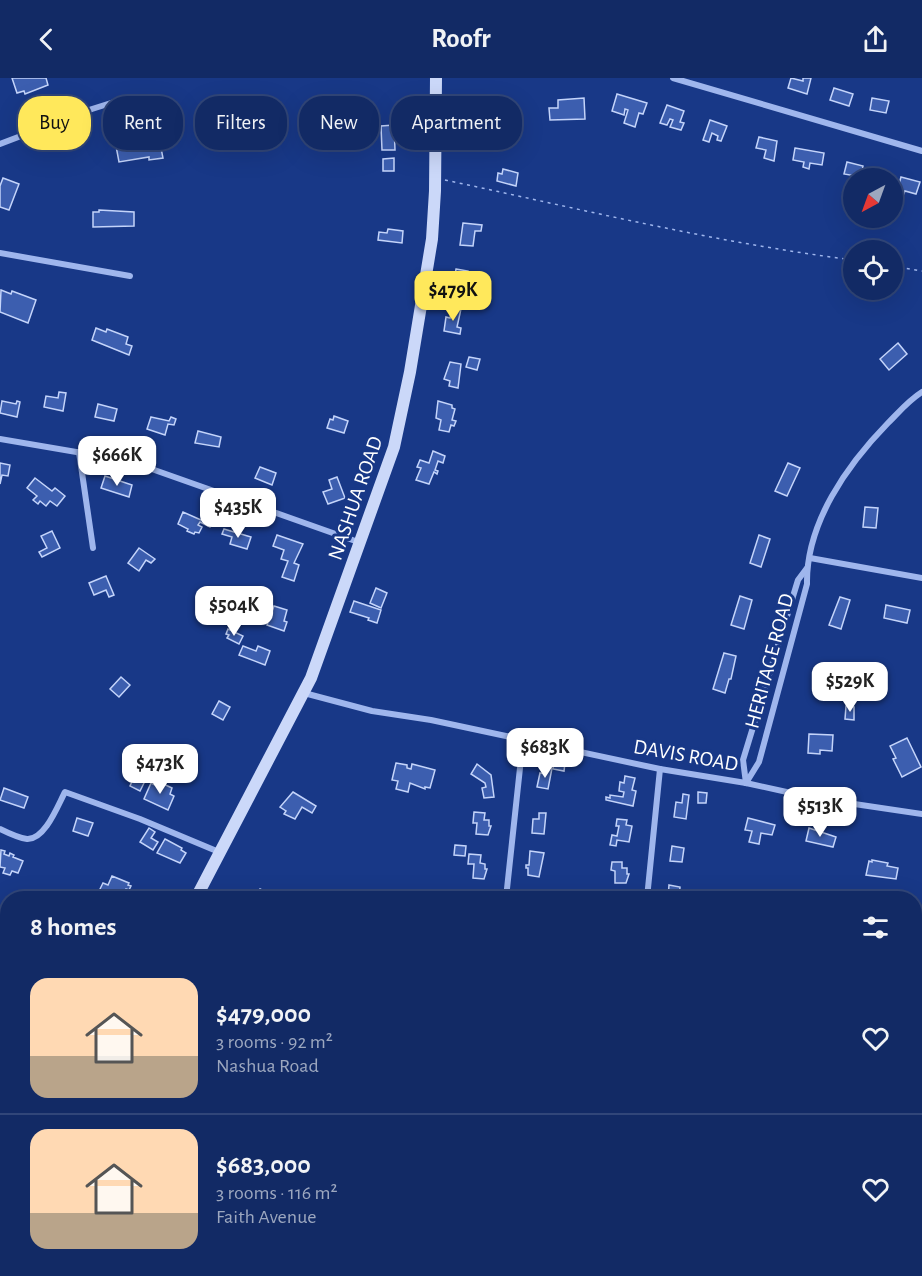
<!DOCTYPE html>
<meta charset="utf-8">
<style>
:root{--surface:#122a65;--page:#1f366e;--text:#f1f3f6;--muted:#9ca7bf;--line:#314679;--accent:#ffe85b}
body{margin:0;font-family:"Alegreya Sans",sans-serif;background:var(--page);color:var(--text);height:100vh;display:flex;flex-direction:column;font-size:22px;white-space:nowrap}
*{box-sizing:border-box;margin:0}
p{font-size:20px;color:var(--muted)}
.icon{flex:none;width:33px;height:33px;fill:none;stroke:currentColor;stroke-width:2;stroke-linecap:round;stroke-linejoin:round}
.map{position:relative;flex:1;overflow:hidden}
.side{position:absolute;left:0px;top:813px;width:922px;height:386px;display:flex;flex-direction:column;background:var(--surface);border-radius:24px 24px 0 0;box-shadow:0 6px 24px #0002,0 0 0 2px var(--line)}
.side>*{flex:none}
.banner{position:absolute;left:18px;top:18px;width:600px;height:54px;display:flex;gap:12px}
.needle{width:39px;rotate:221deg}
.controls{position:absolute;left:843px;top:90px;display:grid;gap:12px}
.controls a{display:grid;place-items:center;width:60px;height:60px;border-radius:50%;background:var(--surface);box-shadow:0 6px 24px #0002,0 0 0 2px var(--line);font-size:30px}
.price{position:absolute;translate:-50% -51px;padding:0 14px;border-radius:12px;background:#fff;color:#222;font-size:20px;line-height:39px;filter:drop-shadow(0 2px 3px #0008)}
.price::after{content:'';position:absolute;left:50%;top:36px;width:18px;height:14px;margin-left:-9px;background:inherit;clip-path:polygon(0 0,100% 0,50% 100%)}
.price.active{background:var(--accent);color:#111}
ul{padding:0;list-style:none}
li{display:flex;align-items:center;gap:18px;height:150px;padding:0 30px}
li+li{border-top:2px solid var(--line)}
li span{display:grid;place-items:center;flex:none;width:168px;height:120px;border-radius:18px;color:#555}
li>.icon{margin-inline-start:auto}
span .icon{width:72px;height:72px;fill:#fffc;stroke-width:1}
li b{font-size:26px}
h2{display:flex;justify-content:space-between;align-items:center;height:72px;padding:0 30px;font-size:26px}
.pill{padding:0 21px;border-radius:24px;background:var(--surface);box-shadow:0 6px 24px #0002,0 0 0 2px var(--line);font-size:21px;line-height:54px}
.pill.active{background:var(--accent);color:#111}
header{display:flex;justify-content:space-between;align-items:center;height:78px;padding:0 30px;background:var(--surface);font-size:27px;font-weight:700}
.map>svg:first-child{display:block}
.green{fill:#2a4fa5}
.building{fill:#3c5eaf;stroke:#c4d4fa;stroke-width:1.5}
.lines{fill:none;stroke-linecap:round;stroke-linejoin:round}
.path{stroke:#9fb6ed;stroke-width:1.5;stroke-dasharray:3 4.5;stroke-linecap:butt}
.street{stroke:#9fb6ed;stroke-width:6}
.secondary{stroke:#cbd8f9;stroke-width:12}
.labels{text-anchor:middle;stroke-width:6;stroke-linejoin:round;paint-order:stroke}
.street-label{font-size:21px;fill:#fff;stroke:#183887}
</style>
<header><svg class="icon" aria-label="back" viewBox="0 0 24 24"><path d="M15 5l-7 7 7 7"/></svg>Roofr<svg class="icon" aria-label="share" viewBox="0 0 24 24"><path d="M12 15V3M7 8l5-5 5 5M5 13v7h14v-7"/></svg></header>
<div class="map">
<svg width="922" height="1198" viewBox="0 0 922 1198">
<rect width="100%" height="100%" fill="#183887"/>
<path class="green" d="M 0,1057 L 7,1062 L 8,1191 L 53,1191 L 53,1198 L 0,1198 Z"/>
<g class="building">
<path d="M 12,0 L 46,0 L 48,7 L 25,16 L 24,13 L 17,15 Z"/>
<path d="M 791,0 L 803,3 L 803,0 L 811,0 L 807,16 L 788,10 Z"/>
<path d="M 834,10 L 853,16 L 849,28 L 830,22 Z"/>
<path d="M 617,16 L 647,25 L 643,36 L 639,35 L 635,49 L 624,45 L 628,32 L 625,31 L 624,37 L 612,33 Z"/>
<path d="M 584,20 L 585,41 L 550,42 L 549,30 L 558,30 L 558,22 Z"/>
<path d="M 872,20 L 889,23 L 886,35 L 870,32 Z"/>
<path d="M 667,27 L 684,33 L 680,44 L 684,45 L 681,52 L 670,49 L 673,42 L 670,41 L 667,47 L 660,45 Z"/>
<path d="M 710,42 L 727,48 L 721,63 L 717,62 L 718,58 L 712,55 L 709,64 L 703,62 Z"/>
<path d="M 478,43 L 509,43 L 509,52 L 505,52 L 505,59 L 494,59 L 494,62 L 487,62 L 487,63 L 475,64 L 475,47 L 478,47 Z"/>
<path d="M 394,47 L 395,72 L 382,72 L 381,48 Z"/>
<path d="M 759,59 L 777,63 L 774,83 L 764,80 L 766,72 L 756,70 Z"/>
<path d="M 159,60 L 163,80 L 149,82 L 149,79 L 119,84 L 116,68 L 129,65 L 130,69 L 147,66 L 146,63 Z"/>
<path d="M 795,70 L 824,75 L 822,87 L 810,85 L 809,91 L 803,89 L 804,84 L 793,82 Z"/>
<path d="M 394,80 L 394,93 L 383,93 L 383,81 Z"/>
<path d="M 847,84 L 863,88 L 861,99 L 844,96 Z"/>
<path d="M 503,91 L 518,95 L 516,108 L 497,103 L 498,95 L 502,96 Z"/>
<path d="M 901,99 L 920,104 L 916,116 L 905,113 L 903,118 L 894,115 L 892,117 L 892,108 L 898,110 Z"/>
<path d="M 3,100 L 19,106 L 9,132 L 0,129 L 0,108 Z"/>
<path d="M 99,132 L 134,134 L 134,148 L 93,149 L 93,134 L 99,134 Z"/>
<path d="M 463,145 L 482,147 L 481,153 L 475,153 L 473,168 L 460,167 Z"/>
<path d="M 388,151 L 403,153 L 402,165 L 378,162 L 379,154 L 387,155 Z"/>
<path d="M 456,191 L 468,193 L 465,214 L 469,214 L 468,220 L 456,218 L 458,210 L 453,209 Z"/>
<path d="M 1,212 L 11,216 L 12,213 L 36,222 L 28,245 L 0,234 Z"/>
<path d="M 452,230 L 461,231 L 457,249 L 461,250 L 460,256 L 444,253 L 446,239 L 450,240 Z"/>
<path d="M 96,250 L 106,254 L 107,251 L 128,259 L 126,266 L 132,268 L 129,277 L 92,262 Z"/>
<path d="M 898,265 L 907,276 L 889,292 L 880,281 Z"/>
<path d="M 469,279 L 480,281 L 477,292 L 466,289 Z"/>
<path d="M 450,284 L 461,286 L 458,310 L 449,308 L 450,303 L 444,301 Z"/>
<path d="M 59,314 L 66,315 L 63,333 L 44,329 L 46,318 L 58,320 Z"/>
<path d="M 2,323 L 16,326 L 17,323 L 20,324 L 17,339 L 0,335 Z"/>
<path d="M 438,323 L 452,327 L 452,330 L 455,331 L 452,342 L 456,343 L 454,348 L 451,347 L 449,354 L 439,352 L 441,342 L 436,340 Z"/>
<path d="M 98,326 L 117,331 L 114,343 L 95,339 Z"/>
<path d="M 334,338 L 348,343 L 344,355 L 327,350 L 330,341 L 333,342 Z"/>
<path d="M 151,339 L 169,343 L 171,339 L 176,341 L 174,347 L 168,346 L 165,357 L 147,351 Z"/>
<path d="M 198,353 L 221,359 L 219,369 L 195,365 Z"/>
<path d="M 433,373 L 445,378 L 443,385 L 438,383 L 435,392 L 438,393 L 437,396 L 434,394 L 429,406 L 416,402 L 421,390 L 417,389 L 420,382 L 429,385 Z"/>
<path d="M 0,385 L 10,387 L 8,398 L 2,397 L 0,406 Z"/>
<path d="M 788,385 L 800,390 L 787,418 L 775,413 Z"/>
<path d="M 260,389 L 276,395 L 272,407 L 255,400 Z"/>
<path d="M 105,398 L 132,407 L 129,419 L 101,410 Z"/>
<path d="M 337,399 L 345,420 L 328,426 L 323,414 L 332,411 L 329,402 Z"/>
<path d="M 35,400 L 52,413 L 55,410 L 65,418 L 57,428 L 50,423 L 46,428 L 40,423 L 38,426 L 33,422 L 37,418 L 27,410 Z"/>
<path d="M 208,427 L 218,432 L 210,449 L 200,444 L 198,447 L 202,449 L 199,455 L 195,454 L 194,456 L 187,453 L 188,451 L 178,446 L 183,434 L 201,442 Z"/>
<path d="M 865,429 L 878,430 L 876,450 L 863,449 Z"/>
<path d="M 224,451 L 251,459 L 247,471 L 230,466 L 232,459 L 222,456 Z"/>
<path d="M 52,453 L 60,470 L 42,479 L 39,474 L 47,470 L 41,458 Z"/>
<path d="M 277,457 L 303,466 L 294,485 L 299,487 L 294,503 L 282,499 L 288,483 L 281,481 L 284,472 L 273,468 Z"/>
<path d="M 759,457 L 770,461 L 761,489 L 750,485 Z"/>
<path d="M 139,470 L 155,481 L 151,485 L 146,482 L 139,493 L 128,485 Z"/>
<path d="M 106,498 L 114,517 L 109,519 L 106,512 L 94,517 L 89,505 Z"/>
<path d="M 376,510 L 387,515 L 381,530 L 370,525 Z"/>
<path d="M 740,518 L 752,522 L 744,551 L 731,547 Z"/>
<path d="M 840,519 L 850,522 L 841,551 L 829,547 Z"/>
<path d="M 354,523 L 381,532 L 377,545 L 368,542 L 369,540 L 350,534 Z"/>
<path d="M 886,527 L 910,532 L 907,545 L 884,540 Z"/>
<path d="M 274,528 L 287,532 L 284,543 L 287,544 L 284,553 L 267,547 Z"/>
<path d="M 228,551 L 243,558 L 239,566 L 227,560 L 229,557 L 226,556 Z"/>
<path d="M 243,568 L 256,573 L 258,568 L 270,573 L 265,587 L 239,577 Z"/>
<path d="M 724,575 L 736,578 L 731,601 L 729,601 L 725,615 L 713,611 Z"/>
<path d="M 121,599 L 130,607 L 119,619 L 110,611 Z"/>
<path d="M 219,623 L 230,629 L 223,642 L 212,636 Z"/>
<path d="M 846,628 L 854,629 L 854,642 L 845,641 Z"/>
<path d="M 809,656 L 833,657 L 832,673 L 820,672 L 820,676 L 808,675 Z"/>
<path d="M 907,660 L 921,689 L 902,699 L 893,681 L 896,680 L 890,668 Z"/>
<path d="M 554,683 L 565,685 L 564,693 L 553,691 Z"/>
<path d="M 396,685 L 407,687 L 407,690 L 411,691 L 412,686 L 435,692 L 430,710 L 425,709 L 425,711 L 410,705 L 408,714 L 396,711 L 398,703 L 392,702 Z"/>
<path d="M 477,686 L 491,697 L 494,719 L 484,720 L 482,710 L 486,709 L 485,705 L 471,696 Z"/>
<path d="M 547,689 L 552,690 L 548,711 L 537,709 L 540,695 L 545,696 Z"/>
<path d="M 135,697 L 146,701 L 140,713 L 130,708 Z"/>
<path d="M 625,698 L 635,700 L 632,712 L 636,713 L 633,728 L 606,722 L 606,719 L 610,720 L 610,717 L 623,719 L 624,714 L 619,713 L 620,704 L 624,705 Z"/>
<path d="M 157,703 L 172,710 L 170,716 L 174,718 L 168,732 L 144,721 L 151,705 L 155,707 Z"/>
<path d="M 4,710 L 28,719 L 24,730 L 0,722 Z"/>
<path d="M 293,714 L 316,728 L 312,735 L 302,729 L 295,741 L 284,736 L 286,733 L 280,729 Z"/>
<path d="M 698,714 L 707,715 L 706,725 L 698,725 Z"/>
<path d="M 683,716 L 689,717 L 686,741 L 674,739 L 676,724 L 682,725 Z"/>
<path d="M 474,734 L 485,735 L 484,742 L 489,742 L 489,748 L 491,748 L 488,757 L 476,756 L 477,745 L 473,745 Z"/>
<path d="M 539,735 L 546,735 L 544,756 L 532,755 L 533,741 L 539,741 Z"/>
<path d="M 77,740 L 93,745 L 88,758 L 73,753 Z"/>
<path d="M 748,740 L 775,747 L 772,757 L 761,755 L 759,766 L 749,764 L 752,753 L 745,752 Z"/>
<path d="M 617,741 L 627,742 L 626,747 L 632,748 L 629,764 L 617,762 L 616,768 L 610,767 L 612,757 L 617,758 L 619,748 L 616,748 Z"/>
<path d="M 149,750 L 155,754 L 151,760 L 158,764 L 153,772 L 140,764 Z"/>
<path d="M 809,750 L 836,759 L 833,769 L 806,763 Z"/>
<path d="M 165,761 L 182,770 L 181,772 L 186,775 L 180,785 L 157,775 Z"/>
<path d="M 455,767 L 466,768 L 465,778 L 454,777 Z"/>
<path d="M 672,768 L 684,770 L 682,784 L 670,783 Z"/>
<path d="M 1,772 L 5,773 L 4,776 L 9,778 L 10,775 L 14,777 L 13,779 L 23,783 L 18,795 L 12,793 L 10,797 L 3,795 L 5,790 L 0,789 Z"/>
<path d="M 530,773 L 544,775 L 539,799 L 528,797 L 528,790 L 526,790 L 526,787 L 529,787 Z"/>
<path d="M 469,776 L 481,777 L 480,785 L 485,786 L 485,791 L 487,791 L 484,801 L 473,800 L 474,786 L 468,786 Z"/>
<path d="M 872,782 L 888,785 L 887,788 L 898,790 L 896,801 L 866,797 L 869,783 L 872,784 Z"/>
<path d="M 612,784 L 622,784 L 622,790 L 627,790 L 627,796 L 629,796 L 626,805 L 615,805 L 615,793 L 611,792 Z"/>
<path d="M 112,798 L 129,805 L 128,807 L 131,808 L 129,812 L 126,811 L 124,817 L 127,818 L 125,820 L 110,820 L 112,816 L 100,811 L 103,805 L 108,807 Z"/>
<path d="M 669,807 L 680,809 L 679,820 L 668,820 Z"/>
<path d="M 260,811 L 278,820 L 255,820 Z"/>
<rect x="720" y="1191" width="21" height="7"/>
</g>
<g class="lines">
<g class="path">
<path d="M 445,102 C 581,131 716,165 854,182"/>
<path d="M 892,188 L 922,193"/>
</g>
<g class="street">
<path d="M 673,0 L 922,73"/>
<path d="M 0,66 L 92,31 L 130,19"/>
<path d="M 0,175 L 130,198"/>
<path d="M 0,361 L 129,383 L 361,465"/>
<path d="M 79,374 L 93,470"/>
<path d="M 810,480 L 922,500"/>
<path d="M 304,615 L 372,633 L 431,642 L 660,691 L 746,705 L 814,720 L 922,736"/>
<path d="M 746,705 L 759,684 L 807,506 C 806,445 847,387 888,345 C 899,334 909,322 922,314"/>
<path d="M 746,705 L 743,682 L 798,502 L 807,490"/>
<path d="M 0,751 C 8,755 18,760 27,761 C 45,762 58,727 65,714 L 140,741 L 219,774"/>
<path d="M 506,820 L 523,662"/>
<path d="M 647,820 L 660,691"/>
<path d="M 0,888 L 8,891"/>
</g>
<g class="secondary">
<path d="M 196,820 L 311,600 L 394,369 L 410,294 L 432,161 L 435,113 L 436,0"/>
<path d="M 70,1191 L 70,1198"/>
</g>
</g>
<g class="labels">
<g class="street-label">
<text transform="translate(355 420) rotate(-71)" y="7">NASHUA ROAD</text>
<text transform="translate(769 583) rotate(-75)" y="7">HERITAGE ROAD</text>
<text transform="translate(686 677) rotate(10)" y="7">DAVIS ROAD</text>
</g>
</g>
</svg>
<div class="controls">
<a><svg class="needle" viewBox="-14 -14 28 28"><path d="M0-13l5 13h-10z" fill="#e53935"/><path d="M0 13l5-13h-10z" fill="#9ca7bf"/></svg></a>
<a><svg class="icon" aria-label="locate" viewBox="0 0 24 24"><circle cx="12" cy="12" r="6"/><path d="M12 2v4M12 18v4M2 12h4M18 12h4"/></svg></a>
</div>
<b class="price active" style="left:453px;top:244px">$479K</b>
<b class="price" style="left:117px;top:409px">$666K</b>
<b class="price" style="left:238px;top:461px">$435K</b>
<b class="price" style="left:234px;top:559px">$504K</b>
<b class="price" style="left:850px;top:635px">$529K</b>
<b class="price" style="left:545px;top:701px">$683K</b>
<b class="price" style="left:160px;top:717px">$473K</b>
<b class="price" style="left:820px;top:760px">$513K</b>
<div class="banner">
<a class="pill active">Buy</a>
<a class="pill">Rent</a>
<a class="pill">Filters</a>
<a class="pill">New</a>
<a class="pill">Apartment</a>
</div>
<section class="side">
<h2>8 homes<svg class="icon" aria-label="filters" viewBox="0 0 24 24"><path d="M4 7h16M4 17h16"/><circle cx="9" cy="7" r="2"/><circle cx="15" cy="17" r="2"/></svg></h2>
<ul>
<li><span style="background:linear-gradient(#ffd9b3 65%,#b9a48a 0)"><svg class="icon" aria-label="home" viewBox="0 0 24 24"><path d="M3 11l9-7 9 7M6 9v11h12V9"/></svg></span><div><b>$479,000</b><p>3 rooms · 92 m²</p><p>Nashua Road</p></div><svg class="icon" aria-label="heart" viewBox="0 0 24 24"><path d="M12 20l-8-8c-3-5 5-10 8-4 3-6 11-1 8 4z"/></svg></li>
<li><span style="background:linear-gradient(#ffd9b3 70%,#b9a48a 0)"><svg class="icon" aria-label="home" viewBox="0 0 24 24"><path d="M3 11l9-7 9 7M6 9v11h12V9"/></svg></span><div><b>$683,000</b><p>3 rooms · 116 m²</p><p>Faith Avenue</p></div><svg class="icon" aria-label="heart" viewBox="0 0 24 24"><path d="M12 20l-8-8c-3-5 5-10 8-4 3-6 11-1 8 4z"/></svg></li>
</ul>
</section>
</div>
